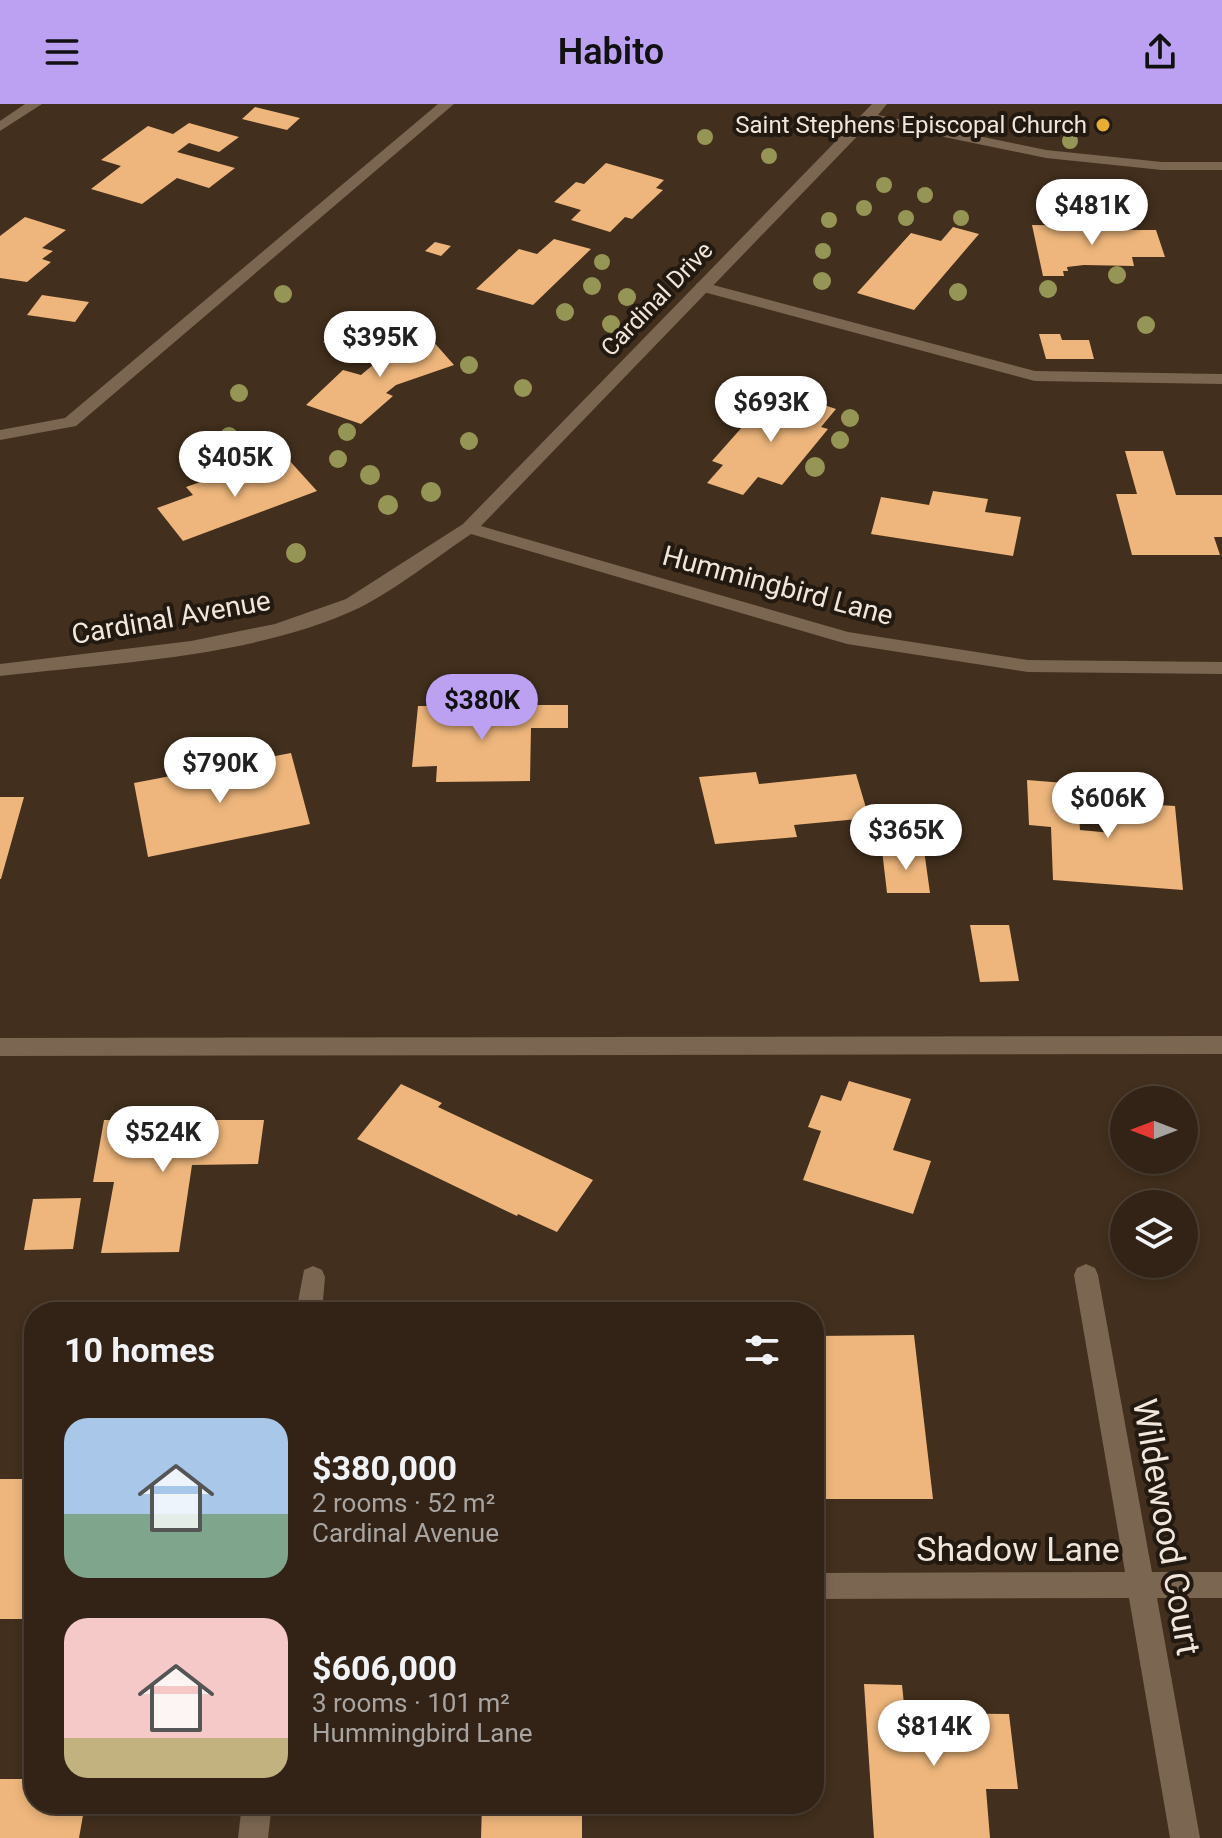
<!DOCTYPE html>
<meta charset="utf-8">
<style>
:root{--surface:#322316;--page:#3d2f23;--text:#f1f3f6;--muted:#a8a4a1;--line:#4d4035;--accent:#bca0f2}
body{margin:0;font-family:Roboto,sans-serif;background:var(--page);color:var(--text);height:100vh;display:flex;flex-direction:column;font-size:30px;white-space:nowrap}
*{box-sizing:border-box;margin:0}
p{font-size:26px;color:var(--muted)}
.icon{flex:none;width:44px;height:44px;fill:none;stroke:currentColor;stroke-width:2;stroke-linecap:round;stroke-linejoin:round}
.map{position:relative;flex:1;overflow:hidden}
.side{position:absolute;left:24px;top:1198px;width:800px;height:512px;display:flex;flex-direction:column;background:var(--surface);border-radius:32px;box-shadow:0 4px 12px #0003,0 0 0 2px var(--line)}
.side>*{flex:none}
.needle{width:52px;rotate:270deg}
.tools{position:absolute;left:1110px;top:982px;display:grid;gap:16px}
.tools a{display:grid;place-items:center;width:88px;height:88px;border-radius:50%;background:var(--surface);box-shadow:0 4px 12px #0003,0 0 0 2px var(--line);font-size:40px}
.price{position:absolute;translate:-50% -68px;padding:0 18px;border-radius:28px;background:#fff;color:#222;font-size:26px;line-height:52px;filter:drop-shadow(0 2px 4px #0008)}
.price::after{content:'';position:absolute;left:50%;top:48px;width:24px;height:18px;margin-left:-12px;background:inherit;clip-path:polygon(0 0,100% 0,50% 100%)}
.price.on{background:var(--accent);color:#111}
ul{padding:0;list-style:none}
li{display:flex;align-items:center;gap:24px;height:200px;padding:0 40px}
li span{display:grid;place-items:center;flex:none;width:224px;height:160px;border-radius:24px;color:#555}
li>.icon{margin-inline-start:auto}
span .icon{width:96px;height:96px;fill:#fffc;stroke-width:1}
li b{font-size:34px}
h2{display:flex;justify-content:space-between;align-items:center;height:96px;padding:0 40px;font-size:34px}
header{display:flex;justify-content:space-between;align-items:center;height:104px;padding:0 40px;background:var(--accent);color:#111;font-size:36px;font-weight:600}
.map>svg:first-child{display:block}
.building{fill:#eeb67c}
.lines{fill:none;stroke-linecap:round;stroke-linejoin:round}
.service{fill:#7a6651;fill-rule:evenodd}
.minor{fill:#7a6651;fill-rule:evenodd}
.tree{fill:#959656}
.poi-dot{fill:#e6ad36;stroke:#221911;stroke-width:3}
.labels{text-anchor:middle;stroke-width:8;stroke-linejoin:round;paint-order:stroke}
.far-poi-label{font-size:24px;fill:#f2e6db;stroke:#221911;text-anchor:end}
.far-street-label{font-size:24px;fill:#f2e6db;stroke:#221911}
.street-label{font-size:28px;fill:#f2e6db;stroke:#221911}
.near-street-label{font-size:34px;fill:#f2e6db;stroke:#221911}
</style>
<header><svg class="icon" aria-label="menu" viewBox="0 0 24 24"><path d="M4 6h16M4 12h16M4 18h16"/></svg>Habito<svg class="icon" aria-label="share" viewBox="0 0 24 24"><path d="M12 15V3M7 8l5-5 5 5M5 13v7h14v-7"/></svg></header>
<div class="map">
<svg width="1222" height="1734" viewBox="0 0 1222 1734">
<rect width="100%" height="100%" fill="#422f1d"/>
<g class="building">
<path d="M 255,3 L 300,14 L 287,26 L 242,15 Z"/>
<path d="M 189,19 L 239,33 L 219,48 L 189,39 L 177,48 L 235,64 L 209,84 L 177,74 L 142,100 L 91,85 L 121,62 L 101,56 L 148,22 L 173,30 Z"/>
<path d="M 606,59 L 664,76 L 656,84 L 663,86 L 632,115 L 625,113 L 610,128 L 571,116 L 581,106 L 554,98 L 576,78 L 584,80 Z"/>
<path d="M 25,113 L 66,126 L 42,144 L 53,147 L 42,155 L 51,158 L 27,178 L 0,174 L 0,132 Z"/>
<path d="M 1032,121 L 1123,122 L 1125,126 L 1156,126 L 1165,153 L 1132,153 L 1134,162 L 1084,161 L 1067,163 L 1068,167 L 1063,167 L 1064,172 L 1043,172 Z"/>
<path d="M 953,123 L 979,130 L 914,206 L 857,189 L 911,129 L 941,137 Z"/>
<path d="M 554,135 L 591,145 L 533,201 L 476,185 L 519,145 L 537,150 Z"/>
<path d="M 435,138 L 451,142 L 441,152 L 425,147 Z"/>
<path d="M 42,191 L 89,198 L 75,218 L 27,211 Z"/>
<path d="M 424,227 L 454,261 L 396,281 L 386,289 L 393,292 L 361,320 L 306,301 L 343,266 L 361,271 L 374,260 L 394,255 L 384,239 Z"/>
<path d="M 335,228 L 349,233 L 338,243 L 323,238 Z"/>
<path d="M 1039,230 L 1060,230 L 1062,236 L 1089,236 L 1094,255 L 1046,255 Z"/>
<path d="M 797,292 L 836,305 L 821,323 L 828,325 L 782,381 L 758,373 L 743,391 L 707,379 L 723,361 L 712,357 L 768,294 L 789,301 Z"/>
<path d="M 1125,347 L 1163,347 L 1176,391 L 1222,391 L 1222,433 L 1214,433 L 1220,451 L 1132,451 L 1116,390 L 1137,390 Z"/>
<path d="M 288,355 L 317,387 L 183,437 L 157,404 L 193,391 L 186,383 L 229,368 L 233,374 Z"/>
<path d="M 933,387 L 988,395 L 985,408 L 1021,413 L 1013,452 L 871,430 L 881,393 L 929,401 Z"/>
<path d="M 487,601 L 568,601 L 568,624 L 531,624 L 530,677 L 436,678 L 437,662 L 412,663 L 418,602 L 450,602 L 449,612 L 458,612 L 458,617 L 486,617 Z"/>
<path d="M 291,649 L 310,720 L 148,753 L 134,679 Z"/>
<path d="M 756,668 L 759,680 L 856,670 L 869,714 L 794,721 L 797,733 L 715,740 L 699,673 Z"/>
<path d="M 1027,676 L 1077,680 L 1080,726 L 1112,729 L 1109,698 L 1175,702 L 1183,786 L 1053,776 L 1051,723 L 1029,721 Z"/>
<path d="M 0,693 L 24,693 L 1,775 L 0,775 Z"/>
<path d="M 882,746 L 924,746 L 930,789 L 887,789 Z"/>
<path d="M 970,821 L 1009,821 L 1019,877 L 980,878 Z"/>
<path d="M 849,977 L 911,995 L 893,1046 L 931,1057 L 913,1110 L 803,1076 L 821,1027 L 808,1023 L 821,991 L 841,997 Z"/>
<path d="M 401,980 L 442,999 L 438,1003 L 593,1076 L 557,1128 L 518,1110 L 517,1112 L 357,1035 Z"/>
<path d="M 104,1016 L 264,1016 L 258,1060 L 192,1061 L 179,1148 L 101,1149 L 114,1078 L 93,1078 Z"/>
<path d="M 81,1094 L 73,1145 L 24,1146 L 33,1095 Z"/>
<path d="M 914,1231 L 933,1395 L 814,1395 L 814,1232 Z"/>
<rect x="0" y="1375" width="34" height="140"/>
<path d="M 864,1580 L 902,1581 L 905,1609 L 1009,1610 L 1018,1685 L 986,1685 L 990,1734 L 874,1734 Z"/>
<path d="M 0,1675 L 34,1675 L 34,1700 L 85,1700 L 79,1734 L 0,1734 Z"/>
<path d="M 482,1700 L 618,1700 L 618,1706 L 582,1706 L 582,1734 L 481,1734 Z"/>
</g>
<g class="lines">
<g class="service">
<path d="M 438,0 L 454,0 L 76,322 L 0,336 L 0,326 L 65,314 Z"/>
<path d="M 702,178 L 1035,267 L 1222,270 L 1222,280 L 1035,277 L 696,186 L 696,180 Z"/>
<path d="M 1222,932 L 1222,950 L 0,952 L 0,934 Z"/>
</g>
<g class="minor">
<path d="M 25,0 L 42,0 L 0,27 L 0,17 Z"/>
<path d="M 872,0 L 887,0 L 878,11 L 1046,46 L 1162,58 L 1222,58 L 1222,66 L 1162,66 L 1046,54 L 871,18 L 481,422 L 848,528 L 1028,556 L 1222,558 L 1222,570 L 1028,568 L 847,540 L 471,430 C 437,453 395,486 359,504 C 252,554 116,558 0,572 L 0,560 L 191,537 L 275,520 L 346,495 L 463,420 Z"/>
<path d="M 1086,1160 L 1095,1164 L 1098,1171 L 1152,1468 L 1222,1468 L 1222,1494 L 1157,1494 L 1200,1734 L 1170,1734 L 1129,1494 L 814,1495 L 814,1469 L 1125,1468 L 1074,1171 L 1077,1164 Z"/>
<path d="M 313,1162 L 322,1166 L 325,1173 L 322,1208 L 296,1208 L 304,1166 Z"/>
<path d="M 242,1700 L 272,1700 L 268,1734 L 238,1734 Z"/>
</g>
</g>
<g class="tree">
<circle cx="705" cy="33" r="8"/>
<circle cx="1070" cy="37" r="8"/>
<circle cx="769" cy="52" r="8"/>
<circle cx="884" cy="81" r="8"/>
<circle cx="1115" cy="85" r="8"/>
<circle cx="925" cy="91" r="8"/>
<circle cx="864" cy="104" r="8"/>
<circle cx="906" cy="114" r="8"/>
<circle cx="961" cy="114" r="8"/>
<circle cx="829" cy="116" r="8"/>
<circle cx="823" cy="147" r="8"/>
<circle cx="602" cy="158" r="8"/>
<circle cx="1117" cy="171" r="9"/>
<circle cx="822" cy="177" r="9"/>
<circle cx="592" cy="182" r="9"/>
<circle cx="1048" cy="185" r="9"/>
<circle cx="958" cy="188" r="9"/>
<circle cx="283" cy="190" r="9"/>
<circle cx="627" cy="193" r="9"/>
<circle cx="565" cy="208" r="9"/>
<circle cx="611" cy="220" r="9"/>
<circle cx="1146" cy="221" r="9"/>
<circle cx="469" cy="261" r="9"/>
<circle cx="523" cy="284" r="9"/>
<circle cx="239" cy="289" r="9"/>
<circle cx="850" cy="314" r="9"/>
<circle cx="347" cy="328" r="9"/>
<circle cx="229" cy="332" r="9"/>
<circle cx="840" cy="336" r="9"/>
<circle cx="469" cy="337" r="9"/>
<circle cx="338" cy="355" r="9"/>
<circle cx="815" cy="363" r="10"/>
<circle cx="370" cy="371" r="10"/>
<circle cx="431" cy="388" r="10"/>
<circle cx="388" cy="401" r="10"/>
<circle cx="296" cy="449" r="10"/>
</g>
<circle class="poi-dot" cx="1103" cy="21" r="8"/>
<g class="labels">
<g class="far-poi-label">
<text x="1087" y="29">Saint Stephens Episcopal Church</text>
</g>
<g class="far-street-label">
<text transform="translate(657 195) rotate(-46)" y="8">Cardinal Drive</text>
</g>
<g class="street-label">
<text transform="translate(778 481) rotate(15)" y="10">Hummingbird Lane</text>
<text transform="translate(171 513) rotate(-10)" y="10">Cardinal Avenue</text>
</g>
<g class="near-street-label">
<text transform="translate(1167 1423) rotate(80)" y="12">Wildewood Court</text>
<text x="1018" y="1457">Shadow Lane</text>
</g>
</g>
</svg>
<div class="tools">
<a><svg class="needle" viewBox="-14 -14 28 28"><path d="M0-13l5 13h-10z" fill="#e53935"/><path d="M0 13l5-13h-10z" fill="#a8a4a1"/></svg></a>
<a><svg class="icon" aria-label="layers" viewBox="0 0 24 24"><path d="M12 4l9 5-9 5-9-5zM3 14l9 5 9-5"/></svg></a>
</div>
<b class="price" style="left:1092px;top:143px">$481K</b>
<b class="price" style="left:380px;top:275px">$395K</b>
<b class="price" style="left:771px;top:340px">$693K</b>
<b class="price" style="left:235px;top:395px">$405K</b>
<b class="price on" style="left:482px;top:638px">$380K</b>
<b class="price" style="left:220px;top:701px">$790K</b>
<b class="price" style="left:1108px;top:736px">$606K</b>
<b class="price" style="left:906px;top:768px">$365K</b>
<b class="price" style="left:163px;top:1070px">$524K</b>
<b class="price" style="left:934px;top:1664px">$814K</b>
<section class="side">
<h2>10 homes<svg class="icon" aria-label="filters" viewBox="0 0 24 24"><path d="M4 7h16M4 17h16"/><circle cx="9" cy="7" r="2"/><circle cx="15" cy="17" r="2"/></svg></h2>
<ul>
<li><span style="background:linear-gradient(#a9c7e8 60%,#7fa58c 0)"><svg class="icon" aria-label="home" viewBox="0 0 24 24"><path d="M3 11l9-7 9 7M6 9v11h12V9"/></svg></span><div><b>$380,000</b><p>2 rooms · 52 m²</p><p>Cardinal Avenue</p></div></li>
<li><span style="background:linear-gradient(#f6c9c9 75%,#c2b280 0)"><svg class="icon" aria-label="home" viewBox="0 0 24 24"><path d="M3 11l9-7 9 7M6 9v11h12V9"/></svg></span><div><b>$606,000</b><p>3 rooms · 101 m²</p><p>Hummingbird Lane</p></div></li>
</ul>
</section>
</div>
